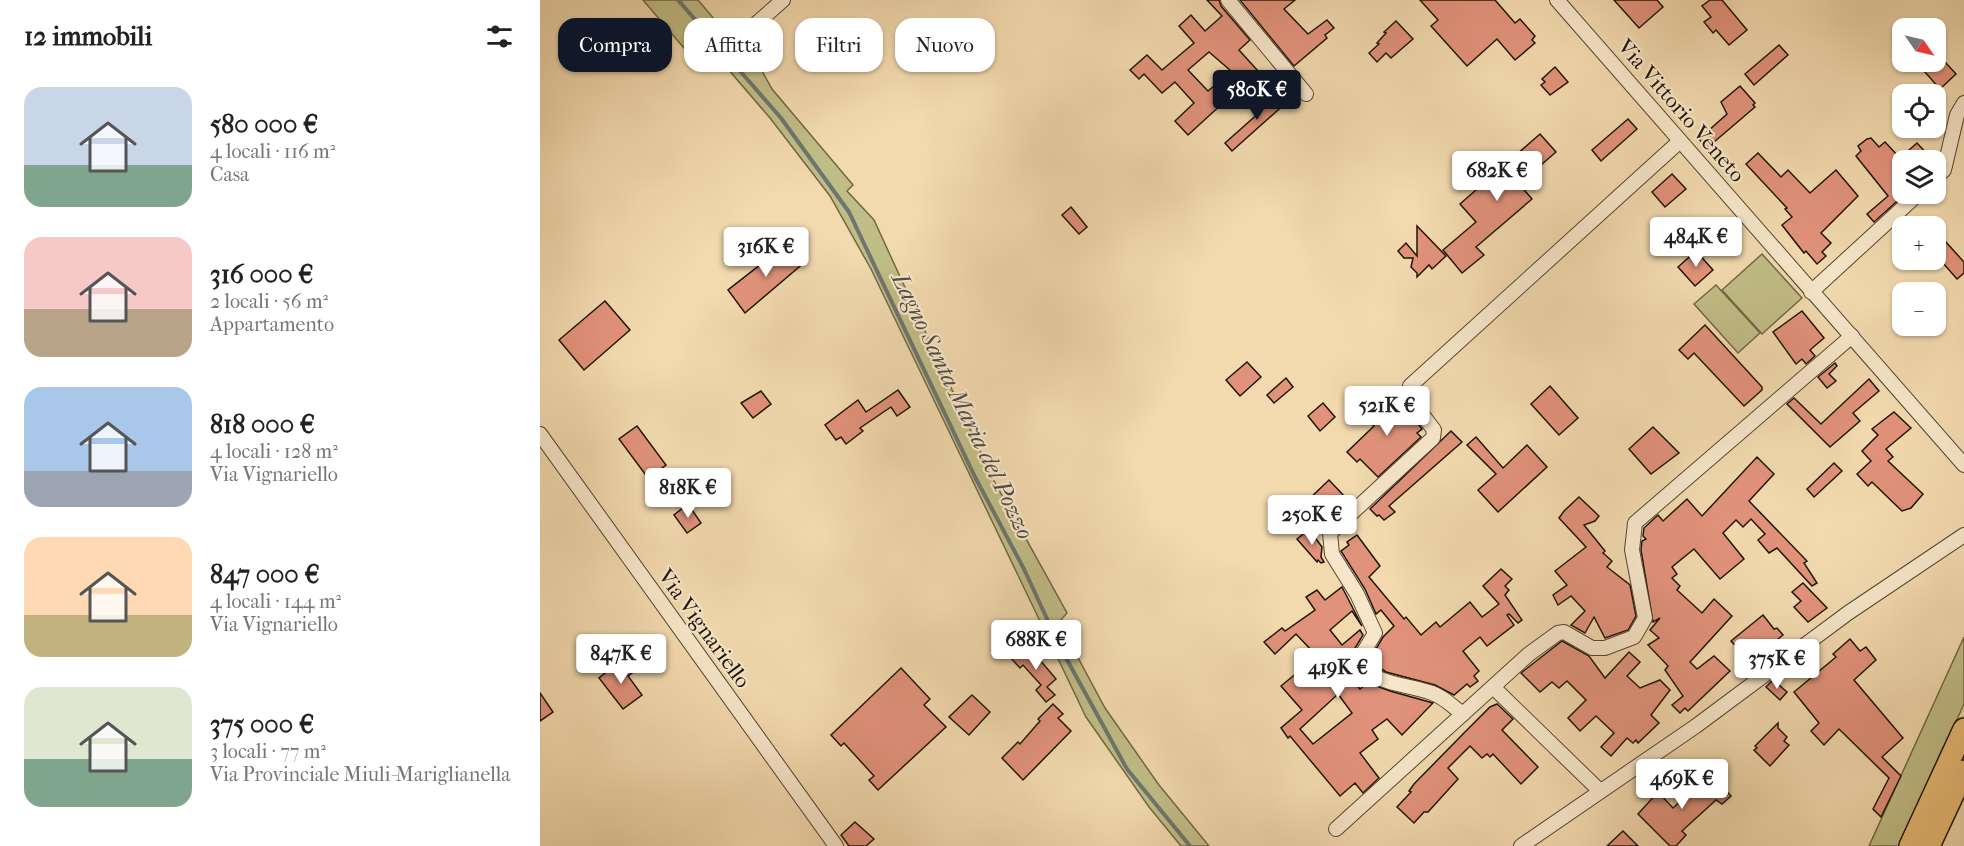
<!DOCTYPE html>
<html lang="it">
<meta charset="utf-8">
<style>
:root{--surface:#fff;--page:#f6f6f6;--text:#222;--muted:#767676;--accent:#111827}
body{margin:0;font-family:"IM FELL French Canon",serif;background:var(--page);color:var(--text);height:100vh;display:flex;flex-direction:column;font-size:22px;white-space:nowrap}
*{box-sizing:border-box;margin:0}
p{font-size:20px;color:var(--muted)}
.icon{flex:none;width:33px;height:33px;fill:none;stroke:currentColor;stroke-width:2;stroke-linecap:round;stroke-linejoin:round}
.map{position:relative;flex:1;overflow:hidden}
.panel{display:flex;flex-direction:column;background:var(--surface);width:540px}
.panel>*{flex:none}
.hud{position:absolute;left:18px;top:18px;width:570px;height:54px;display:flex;gap:12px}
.needle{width:39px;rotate:124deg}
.fabs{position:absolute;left:1352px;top:18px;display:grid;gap:12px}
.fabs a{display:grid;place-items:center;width:54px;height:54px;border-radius:12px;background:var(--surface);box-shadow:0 2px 4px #0004;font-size:30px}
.price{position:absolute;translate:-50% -51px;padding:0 14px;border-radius:6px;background:#fff;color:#222;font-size:20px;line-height:39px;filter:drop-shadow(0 2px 3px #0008)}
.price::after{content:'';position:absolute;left:50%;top:36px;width:18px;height:14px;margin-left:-9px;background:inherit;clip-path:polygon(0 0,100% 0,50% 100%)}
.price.active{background:var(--accent);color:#fff}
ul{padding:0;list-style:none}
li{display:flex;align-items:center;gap:18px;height:150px;padding:0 24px}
li span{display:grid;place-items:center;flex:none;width:168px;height:120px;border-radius:18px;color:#555}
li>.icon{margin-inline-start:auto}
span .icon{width:72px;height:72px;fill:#fffc;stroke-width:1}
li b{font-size:26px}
h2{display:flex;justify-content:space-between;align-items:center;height:72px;padding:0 24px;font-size:26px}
.chip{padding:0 21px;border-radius:18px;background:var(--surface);box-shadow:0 2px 4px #0004;font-size:21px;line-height:54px}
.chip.active{background:var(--accent);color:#fff}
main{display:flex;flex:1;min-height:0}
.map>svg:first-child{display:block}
.green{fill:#c1bd86;stroke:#716946;stroke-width:1.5}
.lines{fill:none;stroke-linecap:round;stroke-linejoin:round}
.stream{stroke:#6d7670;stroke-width:4}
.building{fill:#e1927b;stroke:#211506;stroke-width:1.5;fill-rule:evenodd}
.minor-casing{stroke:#554630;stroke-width:16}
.highway-casing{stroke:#211506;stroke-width:24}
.minor{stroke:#f7e6ca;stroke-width:14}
.highway{stroke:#e9bc77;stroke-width:21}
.labels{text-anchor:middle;stroke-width:4.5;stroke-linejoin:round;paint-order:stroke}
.street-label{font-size:22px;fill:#211506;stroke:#f7e6ca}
.water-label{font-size:24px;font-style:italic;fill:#4d4e44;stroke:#f7e6ca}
</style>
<main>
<section class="panel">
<h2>12 immobili<svg class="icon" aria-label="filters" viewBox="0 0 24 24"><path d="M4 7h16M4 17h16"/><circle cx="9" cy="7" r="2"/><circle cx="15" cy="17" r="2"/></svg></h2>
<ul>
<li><span style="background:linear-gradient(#c9d6e8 65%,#7fa58c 0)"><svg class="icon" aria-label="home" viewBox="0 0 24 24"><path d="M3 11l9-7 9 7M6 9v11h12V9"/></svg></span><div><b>580 000 €</b><p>4 locali · 116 m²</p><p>Casa</p></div></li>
<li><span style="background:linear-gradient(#f6c9c9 60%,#b9a48a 0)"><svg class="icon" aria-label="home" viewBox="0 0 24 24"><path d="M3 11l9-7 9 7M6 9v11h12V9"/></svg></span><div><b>316 000 €</b><p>2 locali · 56 m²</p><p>Appartamento</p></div></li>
<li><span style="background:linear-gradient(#a9c7e8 70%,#9aa5b1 0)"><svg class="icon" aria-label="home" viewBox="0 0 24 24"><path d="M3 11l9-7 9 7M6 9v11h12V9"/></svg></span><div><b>818 000 €</b><p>4 locali · 128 m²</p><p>Via Vignariello</p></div></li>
<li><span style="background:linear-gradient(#ffd9b3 65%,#c2b280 0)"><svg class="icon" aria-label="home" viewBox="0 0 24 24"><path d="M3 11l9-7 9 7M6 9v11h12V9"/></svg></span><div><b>847 000 €</b><p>4 locali · 144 m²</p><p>Via Vignariello</p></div></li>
<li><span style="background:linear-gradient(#dfe7d0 60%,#7fa58c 0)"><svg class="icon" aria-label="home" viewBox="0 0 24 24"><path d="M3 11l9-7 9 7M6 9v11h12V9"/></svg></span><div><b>375 000 €</b><p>3 locali · 77 m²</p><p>Via Provinciale Miuli-Mariglianella</p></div></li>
</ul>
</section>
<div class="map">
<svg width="1424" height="846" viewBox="0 0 1424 846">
<rect width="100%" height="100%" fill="#f2d9ae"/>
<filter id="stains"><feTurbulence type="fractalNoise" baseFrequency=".00333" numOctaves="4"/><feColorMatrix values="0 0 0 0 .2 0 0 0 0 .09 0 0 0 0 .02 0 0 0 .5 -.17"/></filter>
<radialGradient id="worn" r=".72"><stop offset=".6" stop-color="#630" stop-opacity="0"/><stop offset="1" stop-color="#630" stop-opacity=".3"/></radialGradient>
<g class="green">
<path d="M 103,0 L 158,0 L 202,52 L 212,53 L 232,89 L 313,185 L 307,191 L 334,220 L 453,479 L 527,613 L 519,622 L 565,708 L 619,785 L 669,846 L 641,846 L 609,807 L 546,717 L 331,269 L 290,196 L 230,118 L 163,40 L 144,48 Z"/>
<path d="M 1222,254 L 1262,298 L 1222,334 L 1182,290 Z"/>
<path d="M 1176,285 L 1220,333 L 1198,353 L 1154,304 Z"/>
<path d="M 1424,637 L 1424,704 L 1359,846 L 1329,846 Z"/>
</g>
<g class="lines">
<path class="stream" d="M 138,0 L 241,118 L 309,212 L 435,477 L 484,569 L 520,647 L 587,769 L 650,846"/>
</g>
<g class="building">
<path d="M 667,0 L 679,0 L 681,6 L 710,40 L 699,50 L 718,71 L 648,135 L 635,121 L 654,103 L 635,82 L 622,93 L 604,74 L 599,79 L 590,70 L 607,55 L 622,70 L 654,43 L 639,26 L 651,15 L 665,31 L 682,16 ZM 669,52 L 691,71 L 668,91 L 648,70 Z"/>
<path d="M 700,0 L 755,0 L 744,9 L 768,34 L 787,20 L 794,28 L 785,35 L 787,38 L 754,66 Z"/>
<path d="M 880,0 L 955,0 L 975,23 L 980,19 L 995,36 L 992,40 L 995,43 L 975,60 L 957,39 L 927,66 L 891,26 L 898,20 Z"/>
<path d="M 1074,0 L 1117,0 L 1123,7 L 1099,28 Z"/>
<path d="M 1170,0 L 1182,0 L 1207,30 L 1189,45 L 1176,30 L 1173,33 L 1164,22 L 1171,17 L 1162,6 Z"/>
<path d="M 856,21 L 873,39 L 851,58 L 846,53 L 837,62 L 829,53 L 839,44 L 837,43 L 846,33 L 844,32 Z"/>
<path d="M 1239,45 L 1248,55 L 1214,85 L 1205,74 Z"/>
<path d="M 1395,51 L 1416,74 L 1400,89 L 1376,62 L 1395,62 Z"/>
<path d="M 1015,67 L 1028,82 L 1010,95 L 1001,85 L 1005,82 L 1002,79 Z"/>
<path d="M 1200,86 L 1215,103 L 1213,105 L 1215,107 L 1167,148 L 1159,139 L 1187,114 L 1181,102 Z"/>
<path d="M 738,92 L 747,102 L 692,151 L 685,143 L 721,111 L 720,109 Z"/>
<path d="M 1088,119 L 1097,129 L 1061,161 L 1052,150 Z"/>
<path d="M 1000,134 L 1016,152 L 979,184 L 992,199 L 936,247 L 944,255 L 922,273 L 903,250 L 936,222 L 920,204 Z"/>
<path d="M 1331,138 L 1339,147 L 1345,142 L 1360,158 L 1377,143 L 1393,160 L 1362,160 L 1362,194 L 1365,194 L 1334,222 L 1327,214 L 1348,196 L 1316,156 L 1321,151 L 1318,146 L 1327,139 Z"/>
<path d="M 1218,153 L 1241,177 L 1248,170 L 1270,193 L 1296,170 L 1318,196 L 1281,233 L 1291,243 L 1282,252 L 1286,256 L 1277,264 L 1266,251 L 1264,253 L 1242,225 L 1252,217 L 1245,209 L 1247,208 L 1206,164 Z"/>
<path d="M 1132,174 L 1146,189 L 1125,207 L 1112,192 Z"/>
<path d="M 531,207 L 547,227 L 539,234 L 522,215 Z"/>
<path d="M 877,226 L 906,256 L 892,269 L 889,265 L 877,277 L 877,273 L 871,267 L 873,258 L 864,258 L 858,251 L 866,243 L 877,256 Z"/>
<path d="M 1395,230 L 1424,262 L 1424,273 L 1417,279 L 1395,254 Z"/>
<path d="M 248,243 L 265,262 L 205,313 L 188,290 Z"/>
<path d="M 1156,251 L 1173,270 L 1155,286 L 1138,267 Z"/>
<path d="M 65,301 L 90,330 L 44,370 L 19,340 Z"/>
<path d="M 1262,311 L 1284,338 L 1270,350 L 1275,356 L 1266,364 L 1262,359 L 1256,364 L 1233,332 Z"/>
<path d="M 1165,325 L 1222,387 L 1222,390 L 1204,406 L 1154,353 L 1148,359 L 1139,350 Z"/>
<path d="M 707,362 L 721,377 L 700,396 L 686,380 Z"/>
<path d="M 1295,363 L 1297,366 L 1289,374 L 1296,381 L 1287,388 L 1278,377 Z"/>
<path d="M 746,378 L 753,387 L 734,403 L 727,395 Z"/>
<path d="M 1329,379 L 1339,391 L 1313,413 L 1320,421 L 1290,447 L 1247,404 L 1254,398 L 1281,424 Z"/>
<path d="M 1010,386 L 1038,418 L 1019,435 L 991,404 Z"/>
<path d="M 358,390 L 370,407 L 357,416 L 351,407 L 320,428 L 323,431 L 306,444 L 301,437 L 296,440 L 285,425 L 318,400 L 326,412 Z"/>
<path d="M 221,391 L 231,404 L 213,418 L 201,403 Z"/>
<path d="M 855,394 L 882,429 L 877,433 L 881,437 L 838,477 L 820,459 L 817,462 L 807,452 L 834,426 L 828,420 Z"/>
<path d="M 783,403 L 795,417 L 780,431 L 768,416 Z"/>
<path d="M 1354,412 L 1371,428 L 1346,449 L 1353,457 L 1348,461 L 1383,494 L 1371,508 L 1362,511 L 1332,482 L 1328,486 L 1317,474 L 1331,461 L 1322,451 L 1338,435 L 1332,429 Z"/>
<path d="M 97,426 L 126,465 L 108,478 L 79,439 Z"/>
<path d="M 1113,427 L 1139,453 L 1111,474 L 1089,449 Z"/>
<path d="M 911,431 L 922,442 L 849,506 L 855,512 L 844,520 L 839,515 L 837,516 L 830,509 Z"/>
<path d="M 936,437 L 963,468 L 987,445 L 1007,467 L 958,512 L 938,490 L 956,474 L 927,445 Z"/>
<path d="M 1217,457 L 1234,474 L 1209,501 L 1267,561 L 1264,563 L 1277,583 L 1272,586 L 1237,548 L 1229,553 L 1218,540 L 1225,534 L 1211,519 L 1203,527 L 1196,520 L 1183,533 L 1204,559 L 1180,579 L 1154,549 L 1132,567 L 1137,574 L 1132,578 L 1140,586 L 1137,590 L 1162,613 L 1174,599 L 1192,616 L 1150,662 L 1157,669 L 1174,656 L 1190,671 L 1148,711 L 1145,708 L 1140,713 L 1132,705 L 1143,696 L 1125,670 L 1128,666 L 1108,645 L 1119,638 L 1110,630 L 1120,618 L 1113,622 L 1101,550 L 1102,541 L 1106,539 L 1103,536 L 1104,528 L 1118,515 L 1123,521 L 1147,499 L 1162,516 Z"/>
<path d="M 1294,463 L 1302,471 L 1274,497 L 1267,489 Z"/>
<path d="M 789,480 L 805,497 L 795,507 L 789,500 L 776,512 L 767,501 Z"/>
<path d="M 1039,497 L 1059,516 L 1055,521 L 1044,525 L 1065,551 L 1063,553 L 1072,561 L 1067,567 L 1090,585 L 1096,616 L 1088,630 L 1065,638 L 1054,617 L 1045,633 L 1031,625 L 1045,611 L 1031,596 L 1018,605 L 1013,595 L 1027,585 L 1015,571 L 1046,547 L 1019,518 L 1024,511 Z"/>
<path d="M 148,504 L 161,523 L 147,533 L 134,515 Z"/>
<path d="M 767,531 L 771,538 L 774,536 L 782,547 L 781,557 L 784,562 L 781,563 L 778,560 L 777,562 L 757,539 Z"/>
<path d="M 817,535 L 840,566 L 829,577 L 864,619 L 866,617 L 881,635 L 896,622 L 900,627 L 930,602 L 942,617 L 959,604 L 943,586 L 961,569 L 972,579 L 965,586 L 969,590 L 965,595 L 982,620 L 978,623 L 969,614 L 967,615 L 974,625 L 947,646 L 940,637 L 923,651 L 939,671 L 934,676 L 938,681 L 930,687 L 927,684 L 914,695 L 895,685 L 846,672 L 829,661 L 843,637 L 854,626 L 841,610 L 836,614 L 825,589 L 801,551 L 809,545 L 807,542 Z"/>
<path d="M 1263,583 L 1287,608 L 1268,622 L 1254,607 L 1261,601 L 1252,592 Z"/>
<path d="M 802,587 L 822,626 L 812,611 L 790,630 L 802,645 L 820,630 L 823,635 L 809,658 L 809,667 L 804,671 L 820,689 L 828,683 L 850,691 L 893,703 L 862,735 L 847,719 L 832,730 L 838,739 L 820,753 L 839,778 L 823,793 L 815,783 L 800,796 L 750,736 L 748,738 L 741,728 L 762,710 L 741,686 L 758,672 L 755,669 L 774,653 L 756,634 L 735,654 L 724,642 L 742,628 L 745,631 L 775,610 L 766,597 L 777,590 L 785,600 ZM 798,694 L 812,713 L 773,744 L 760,729 Z"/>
<path d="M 1223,615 L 1234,629 L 1237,628 L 1243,635 L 1215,658 L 1214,657 L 1209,660 L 1191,641 Z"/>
<path d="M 1310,639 L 1320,651 L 1326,647 L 1336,660 L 1314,680 L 1363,738 L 1342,757 L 1361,776 L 1341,817 L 1333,809 L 1349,778 L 1299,729 L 1284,745 L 1271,731 L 1279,723 L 1254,692 L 1296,657 L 1293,654 Z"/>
<path d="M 1022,641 L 1049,656 L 1065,678 L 1089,652 L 1100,662 L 1087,676 L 1100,688 L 1120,680 L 1130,690 L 1111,715 L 1119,723 L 1098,743 L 1096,740 L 1093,743 L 1087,738 L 1071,756 L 1061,747 L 1074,733 L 1056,716 L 1040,731 L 1028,718 L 1046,700 L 1027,681 L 1019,688 L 1012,682 L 1000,692 L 981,673 Z"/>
<path d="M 485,646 L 493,654 L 494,653 L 516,679 L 507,687 L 515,695 L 506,702 L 496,690 L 501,685 L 483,665 L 480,668 L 471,658 Z"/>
<path d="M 82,660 L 92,673 L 88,676 L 102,695 L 83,709 L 59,678 Z"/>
<path d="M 361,668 L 390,699 L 384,705 L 406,727 L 338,790 L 329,780 L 334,776 L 304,743 L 301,746 L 291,735 Z"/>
<path d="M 1233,680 L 1247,692 L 1240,700 L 1226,687 Z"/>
<path d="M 0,693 L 13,712 L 0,721 Z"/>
<path d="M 432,695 L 450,712 L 429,735 L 409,717 Z"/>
<path d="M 513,704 L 523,714 L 518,718 L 531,731 L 483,780 L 462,758 L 478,742 L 480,744 L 500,721 L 498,719 Z"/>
<path d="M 957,704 L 973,719 L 962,730 L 998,767 L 981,784 L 953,754 L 950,757 L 947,754 L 942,758 L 930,746 L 908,768 L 918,779 L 888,812 L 884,812 L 874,823 L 857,807 L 871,792 L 869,791 L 874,784 L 923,734 L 950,707 Z"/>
<path d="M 1238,723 L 1238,728 L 1247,737 L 1244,741 L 1249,745 L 1230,766 L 1214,750 L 1217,748 L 1215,746 Z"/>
<path d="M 1170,774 L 1191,796 L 1182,804 L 1176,800 L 1142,831 L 1146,835 L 1136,846 L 1130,846 L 1098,814 L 1118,792 L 1133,808 Z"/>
<path d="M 315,822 L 334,839 L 326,846 L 309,846 L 301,835 Z"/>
<path d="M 1083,831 L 1098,846 L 1067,846 Z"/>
</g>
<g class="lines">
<defs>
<g id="minor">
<path d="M 688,0 L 766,94"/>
<path d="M 1017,0 L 1424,465"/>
<path d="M 217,23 L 243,0"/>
<path d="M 1395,178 L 1404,170 L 1417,115 L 1424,103"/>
<path d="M 1271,292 L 1378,194"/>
<path d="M 0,434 L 296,846"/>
<path d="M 953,687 L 1060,791"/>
<path d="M 923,714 C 913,707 904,697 892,693 C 863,683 840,686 817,663 L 835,633 L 817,594 L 792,554 L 790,533 L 893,438 L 894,430 L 869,397 L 870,386 L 1140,141"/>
<path d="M 796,829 L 989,654 L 1018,633 L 1024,632 L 1052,648 L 1065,648 L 1094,637 L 1105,618 L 1092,550 L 1095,523 L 1312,336"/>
<path d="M 981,846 L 1156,726 L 1308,613 L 1424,535"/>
</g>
<g id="highway">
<path d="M 1370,846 L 1424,729"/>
<path d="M 1389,846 L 1424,771"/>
</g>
</defs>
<use href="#minor" class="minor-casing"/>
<use href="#highway" class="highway-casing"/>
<use href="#minor" class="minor"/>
<use href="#highway" class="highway"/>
</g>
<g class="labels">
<g class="street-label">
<text transform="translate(1142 110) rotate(49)" y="8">Via Vittorio Veneto</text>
<text transform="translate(165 628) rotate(54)" y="8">Via Vignariello</text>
</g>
<g class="water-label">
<text transform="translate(423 406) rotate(64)" y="8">Lagno Santa Maria del Pozzo</text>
</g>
</g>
<rect width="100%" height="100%" filter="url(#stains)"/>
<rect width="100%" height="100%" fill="url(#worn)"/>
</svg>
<div class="fabs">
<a><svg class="needle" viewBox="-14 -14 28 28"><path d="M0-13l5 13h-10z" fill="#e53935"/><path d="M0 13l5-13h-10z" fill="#767676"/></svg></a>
<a><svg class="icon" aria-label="locate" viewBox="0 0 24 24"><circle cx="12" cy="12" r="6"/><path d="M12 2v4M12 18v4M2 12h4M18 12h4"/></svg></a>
<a><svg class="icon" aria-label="layers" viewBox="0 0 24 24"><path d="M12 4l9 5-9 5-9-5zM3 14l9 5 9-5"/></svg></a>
<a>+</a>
<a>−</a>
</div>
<b class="price active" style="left:717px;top:121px">580K €</b>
<b class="price" style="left:957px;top:202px">682K €</b>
<b class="price" style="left:1156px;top:268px">484K €</b>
<b class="price" style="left:226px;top:278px">316K €</b>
<b class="price" style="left:847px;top:437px">521K €</b>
<b class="price" style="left:148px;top:519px">818K €</b>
<b class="price" style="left:772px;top:546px">250K €</b>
<b class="price" style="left:496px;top:671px">688K €</b>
<b class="price" style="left:81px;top:685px">847K €</b>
<b class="price" style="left:1237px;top:690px">375K €</b>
<b class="price" style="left:798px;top:699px">419K €</b>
<b class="price" style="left:1142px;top:810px">469K €</b>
<div class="hud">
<a class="chip active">Compra</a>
<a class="chip">Affitta</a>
<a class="chip">Filtri</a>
<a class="chip">Nuovo</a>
</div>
</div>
</main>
